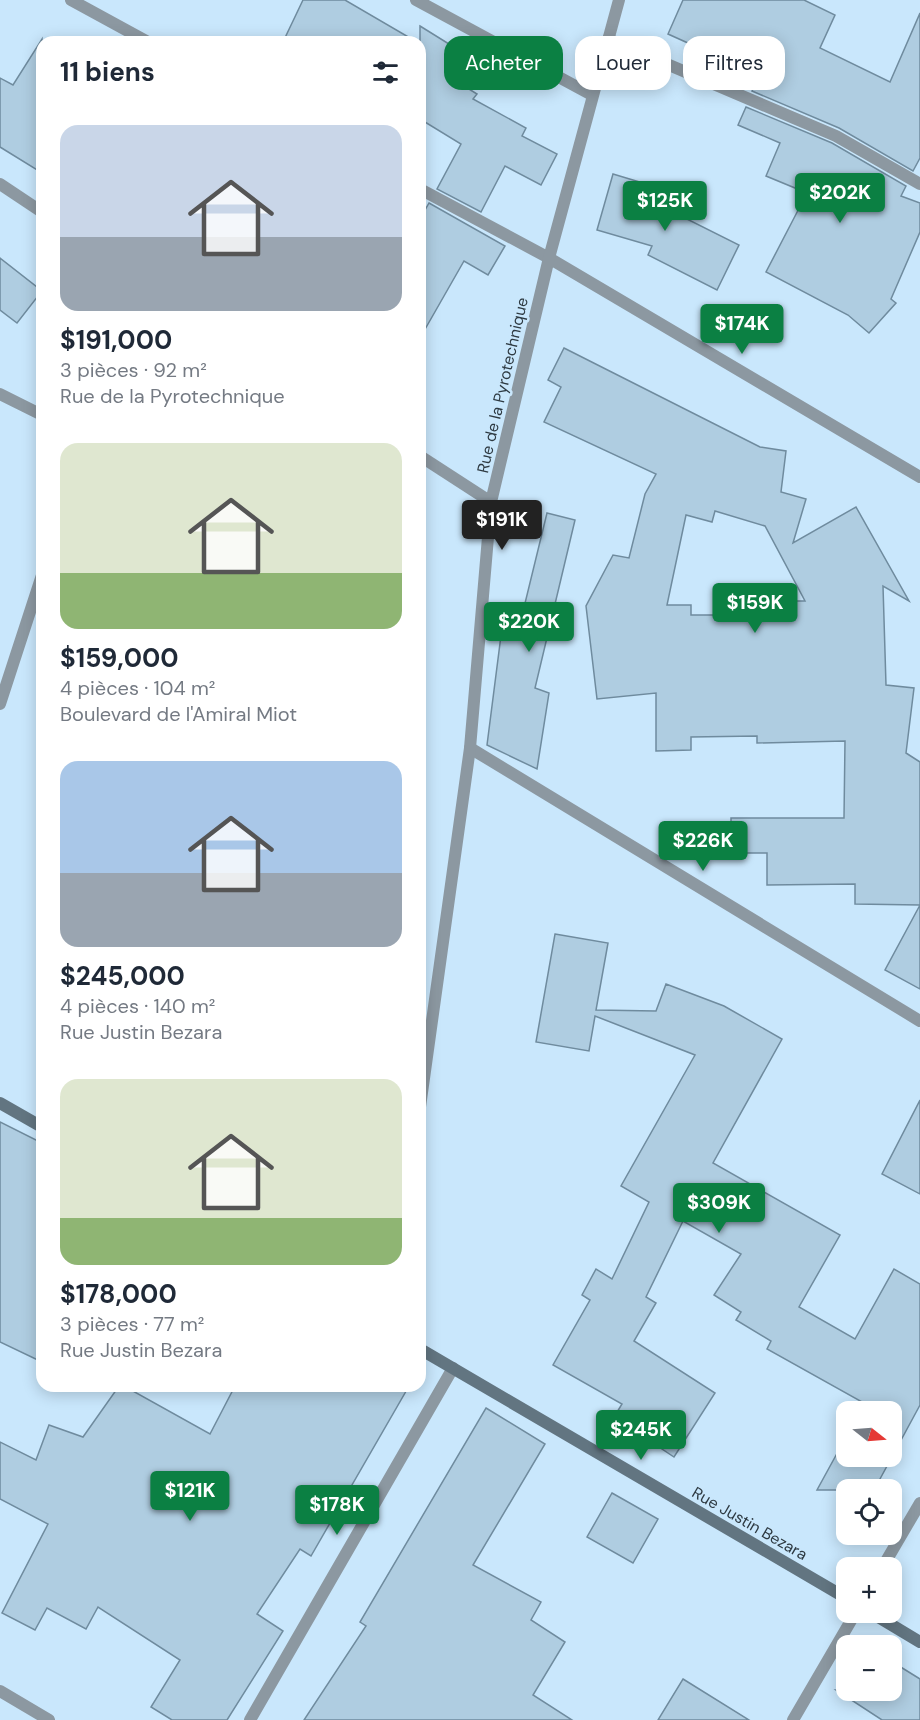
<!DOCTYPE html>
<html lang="fr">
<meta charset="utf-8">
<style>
:root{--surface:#fff;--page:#f2f2f3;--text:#1f2937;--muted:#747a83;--accent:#0b8043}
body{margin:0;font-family:"DM Sans",sans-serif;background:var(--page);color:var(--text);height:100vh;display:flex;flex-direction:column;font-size:22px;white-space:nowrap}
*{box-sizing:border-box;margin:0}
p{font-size:20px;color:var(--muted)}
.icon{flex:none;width:33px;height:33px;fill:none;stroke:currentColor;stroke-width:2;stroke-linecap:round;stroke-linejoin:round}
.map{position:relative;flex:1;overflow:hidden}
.details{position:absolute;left:36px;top:36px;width:390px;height:1356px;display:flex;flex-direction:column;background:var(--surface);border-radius:18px;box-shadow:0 3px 15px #0003}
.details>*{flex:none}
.guide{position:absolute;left:444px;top:36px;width:386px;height:54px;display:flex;gap:12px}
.needle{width:39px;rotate:107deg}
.tools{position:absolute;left:836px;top:1401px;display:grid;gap:12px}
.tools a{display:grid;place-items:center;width:66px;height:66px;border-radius:12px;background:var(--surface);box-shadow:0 3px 15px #0003;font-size:30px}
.price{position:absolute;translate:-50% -51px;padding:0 14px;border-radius:6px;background:var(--accent);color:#fff;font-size:20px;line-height:39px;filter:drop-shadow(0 2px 3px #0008)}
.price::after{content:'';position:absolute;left:50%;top:36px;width:18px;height:14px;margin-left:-9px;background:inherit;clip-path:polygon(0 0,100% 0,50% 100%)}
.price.current{background:#222;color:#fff}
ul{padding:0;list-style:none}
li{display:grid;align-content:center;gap:12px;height:318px;padding:0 24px}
li span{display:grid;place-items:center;height:186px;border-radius:18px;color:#555}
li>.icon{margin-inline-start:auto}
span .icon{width:108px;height:108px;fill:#fffc;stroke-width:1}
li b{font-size:26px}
h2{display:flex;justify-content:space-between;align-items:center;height:72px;padding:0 24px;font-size:26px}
.tag{padding:0 21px;border-radius:18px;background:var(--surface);box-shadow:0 3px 15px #0003;font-size:21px;line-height:54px}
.tag.current{background:var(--accent);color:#fff}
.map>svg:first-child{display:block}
.building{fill:#afcde1;stroke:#6f8b9e;stroke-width:1.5;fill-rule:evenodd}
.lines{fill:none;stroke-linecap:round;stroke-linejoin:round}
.minor{stroke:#8c98a1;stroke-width:12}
.secondary{stroke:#627581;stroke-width:12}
.labels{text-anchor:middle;stroke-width:5;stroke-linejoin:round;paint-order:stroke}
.street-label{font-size:16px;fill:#2e3a42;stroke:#c9e7fc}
</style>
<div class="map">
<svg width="920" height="1720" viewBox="0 0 920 1720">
<rect width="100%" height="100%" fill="#c9e7fc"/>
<g class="building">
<path d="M 303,0 L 345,0 L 417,42 L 283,42 Z"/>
<path d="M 683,0 L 804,0 L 835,15 L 820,48 L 890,82 L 920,13 L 920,158 L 913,171 L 839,128 L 752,91 L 759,75 L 668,34 Z"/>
<path d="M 420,26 L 478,62 L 464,86 L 477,94 L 473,99 L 526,128 L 522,136 L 557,154 L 541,185 L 505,166 L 481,212 L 437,189 L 461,144 L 420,119 Z"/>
<path d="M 42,39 L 42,173 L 0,147 L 0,78 L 13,85 Z"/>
<path d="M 746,107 L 832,143 L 906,186 L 901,196 L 920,203 L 920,232 L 891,299 L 896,303 L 869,333 L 848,315 L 766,272 L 807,193 L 766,176 L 780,143 L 738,125 Z"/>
<path d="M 613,174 L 663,189 L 659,205 L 739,245 L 717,290 L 648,255 L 652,246 L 597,230 Z"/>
<path d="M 429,203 L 505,246 L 488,275 L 464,261 L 420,338 L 420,219 Z"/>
<path d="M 0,258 L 42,291 L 17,323 L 0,310 Z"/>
<path d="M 564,348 L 760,447 L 786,451 L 781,492 L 806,499 L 793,543 L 856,507 L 909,601 L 883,586 L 886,685 L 914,688 L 906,753 L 920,762 L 920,989 L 885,970 L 920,905 L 855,904 L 855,884 L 767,885 L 767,853 L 731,853 L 731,818 L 844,818 L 845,741 L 757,743 L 757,736 L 691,737 L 691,750 L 656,751 L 656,693 L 597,699 L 586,606 L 613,555 L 629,558 L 645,494 L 656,474 L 544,422 L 561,387 L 548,380 ZM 715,511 L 765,526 L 805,601 L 765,601 L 765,615 L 691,615 L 691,605 L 667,605 L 686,515 L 712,522 Z"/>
<path d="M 547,513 L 575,520 L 535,688 L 549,693 L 537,769 L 487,745 L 503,620 L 519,628 Z"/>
<path d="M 555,934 L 608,943 L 596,1010 L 656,1011 L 666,984 L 724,1006 L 782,1039 L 713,1163 L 840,1235 L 799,1307 L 855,1339 L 894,1269 L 920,1284 L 920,1405 L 874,1490 L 817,1490 L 846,1437 L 846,1456 L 891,1456 L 891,1412 L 860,1412 L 864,1403 L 767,1349 L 771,1341 L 736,1320 L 741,1312 L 714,1295 L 741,1254 L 683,1221 L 646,1297 L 656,1303 L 634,1341 L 715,1393 L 674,1457 L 614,1417 L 622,1404 L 553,1365 L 590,1300 L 582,1295 L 596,1269 L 612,1279 L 649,1202 L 621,1186 L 695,1055 L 595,1016 L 589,1051 L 536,1042 Z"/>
<path d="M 920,1100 L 920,1194 L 882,1174 Z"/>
<path d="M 0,1122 L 42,1143 L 42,1362 L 0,1342 Z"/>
<path d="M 119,1386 L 124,1386 L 210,1434 L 235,1386 L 409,1386 L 311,1556 L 300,1549 L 257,1614 L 283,1631 L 227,1720 L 172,1720 L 151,1707 L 180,1660 L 98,1607 L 86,1629 L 47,1608 L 35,1630 L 2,1613 L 48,1524 L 0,1499 L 0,1442 L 36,1460 L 49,1425 L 83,1437 Z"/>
<path d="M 486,1408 L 545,1444 L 473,1565 L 541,1602 L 531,1620 L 565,1642 L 533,1695 L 572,1720 L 304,1720 L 366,1626 L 360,1622 Z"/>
<path d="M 612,1493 L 658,1519 L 633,1563 L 587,1537 Z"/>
<path d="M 891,1661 L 920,1679 L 920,1720 L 882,1720 L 836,1690 L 891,1690 Z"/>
<path d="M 683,1679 L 749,1720 L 658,1720 Z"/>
</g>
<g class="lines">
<g class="minor">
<path d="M 71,0 L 148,42"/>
<path d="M 416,0 L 592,95"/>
<path d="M 608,39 L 836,136 L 920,184"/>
<path d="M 0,184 L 42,212"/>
<path d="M 420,189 L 549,258 L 920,477"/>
<path d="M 0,394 L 42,415"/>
<path d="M 420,456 L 491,502"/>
<path d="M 0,704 L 42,575"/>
<path d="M 470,748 L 920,1021"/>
<path d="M 420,1107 L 470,748 L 491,502 L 549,258 L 619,0"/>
<path d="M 882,1568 L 920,1503"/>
<path d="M 0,1691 L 49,1720"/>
<path d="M 250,1720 L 453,1368"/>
<path d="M 793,1720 L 856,1612"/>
</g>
<g class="secondary">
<path d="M 0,1103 L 42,1127"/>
<path d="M 420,1349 L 846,1598"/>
<path d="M 870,1612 L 920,1642"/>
</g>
</g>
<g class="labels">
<g class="street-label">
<text transform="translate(502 385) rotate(-77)" y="6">Rue de la Pyrotechnique</text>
<text transform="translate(750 1523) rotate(30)" y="6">Rue Justin Bezara</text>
</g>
</g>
</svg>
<div class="tools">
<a><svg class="needle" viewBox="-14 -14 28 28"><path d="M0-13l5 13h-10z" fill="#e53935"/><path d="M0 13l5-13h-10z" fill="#747a83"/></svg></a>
<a><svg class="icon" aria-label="locate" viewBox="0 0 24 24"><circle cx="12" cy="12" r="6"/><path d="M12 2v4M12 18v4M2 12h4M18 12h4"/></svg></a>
<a>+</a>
<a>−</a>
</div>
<b class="price" style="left:840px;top:224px">$202K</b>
<b class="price" style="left:665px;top:232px">$125K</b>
<b class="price" style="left:742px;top:355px">$174K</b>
<b class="price current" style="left:502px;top:551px">$191K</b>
<b class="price" style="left:755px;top:634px">$159K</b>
<b class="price" style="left:529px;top:653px">$220K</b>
<b class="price" style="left:703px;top:872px">$226K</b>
<b class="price" style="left:719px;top:1234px">$309K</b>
<b class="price" style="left:641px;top:1461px">$245K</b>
<b class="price" style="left:190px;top:1522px">$121K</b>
<b class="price" style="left:337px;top:1536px">$178K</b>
<div class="guide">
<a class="tag current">Acheter</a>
<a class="tag">Louer</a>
<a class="tag">Filtres</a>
</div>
<section class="details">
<h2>11 biens<svg class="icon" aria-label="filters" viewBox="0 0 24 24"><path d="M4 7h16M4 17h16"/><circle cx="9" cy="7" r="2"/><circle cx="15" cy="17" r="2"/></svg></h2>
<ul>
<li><span style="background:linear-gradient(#c9d6e8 60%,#9aa5b1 0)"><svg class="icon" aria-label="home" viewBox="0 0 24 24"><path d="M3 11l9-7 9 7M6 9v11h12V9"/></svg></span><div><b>$191,000</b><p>3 pièces · 92 m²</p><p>Rue de la Pyrotechnique</p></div></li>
<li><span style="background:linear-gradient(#dfe7d0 70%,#8fb573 0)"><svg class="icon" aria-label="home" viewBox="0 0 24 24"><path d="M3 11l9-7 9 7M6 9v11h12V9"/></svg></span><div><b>$159,000</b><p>4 pièces · 104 m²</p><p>Boulevard de l'Amiral Miot</p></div></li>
<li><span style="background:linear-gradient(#a9c7e8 60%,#9aa5b1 0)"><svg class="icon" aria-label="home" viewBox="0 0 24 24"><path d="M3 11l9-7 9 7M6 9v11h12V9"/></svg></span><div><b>$245,000</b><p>4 pièces · 140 m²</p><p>Rue Justin Bezara</p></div></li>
<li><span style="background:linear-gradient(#dfe7d0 75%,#8fb573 0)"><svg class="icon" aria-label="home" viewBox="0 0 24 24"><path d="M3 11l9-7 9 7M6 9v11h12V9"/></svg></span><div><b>$178,000</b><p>3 pièces · 77 m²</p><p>Rue Justin Bezara</p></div></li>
</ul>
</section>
</div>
